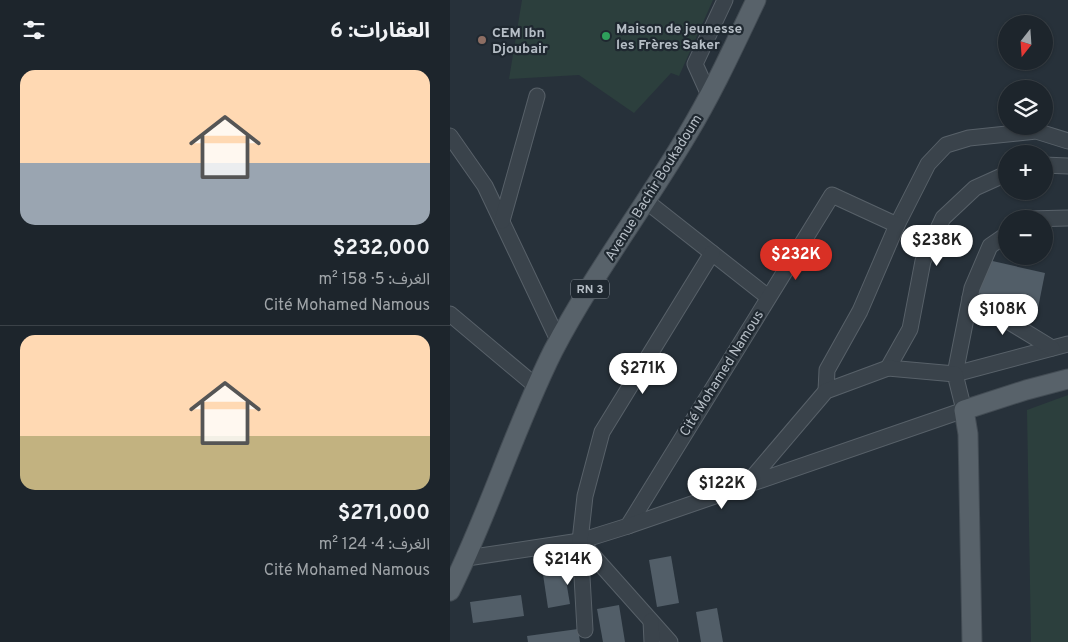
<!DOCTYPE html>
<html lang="ar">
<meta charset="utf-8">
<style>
:root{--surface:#1d252c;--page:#2a3138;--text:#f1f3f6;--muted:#a0a5a9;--line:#3b4248;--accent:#d93025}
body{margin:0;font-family:Overpass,"Noto Sans Arabic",sans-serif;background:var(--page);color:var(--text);direction:rtl;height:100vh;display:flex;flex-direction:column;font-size:19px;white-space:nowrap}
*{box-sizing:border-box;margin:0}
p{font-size:16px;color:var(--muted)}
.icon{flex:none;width:28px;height:28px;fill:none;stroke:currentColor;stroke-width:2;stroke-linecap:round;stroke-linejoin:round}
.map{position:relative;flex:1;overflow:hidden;direction:ltr}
.side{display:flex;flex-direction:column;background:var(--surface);width:450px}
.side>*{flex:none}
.needle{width:32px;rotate:197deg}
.tools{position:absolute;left:548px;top:15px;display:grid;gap:10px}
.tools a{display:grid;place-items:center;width:55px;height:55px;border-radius:50%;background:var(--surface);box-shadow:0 1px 4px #0004,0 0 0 1px var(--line);font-size:25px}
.price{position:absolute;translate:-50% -42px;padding:0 11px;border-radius:18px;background:#fff;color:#222;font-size:16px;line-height:32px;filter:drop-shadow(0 1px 2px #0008)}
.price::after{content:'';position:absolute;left:50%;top:30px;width:15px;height:11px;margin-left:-8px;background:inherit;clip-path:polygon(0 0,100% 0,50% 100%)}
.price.active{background:var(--accent);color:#fff}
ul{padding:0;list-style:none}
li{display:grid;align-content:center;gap:10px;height:265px;padding:0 20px}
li+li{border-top:1px solid var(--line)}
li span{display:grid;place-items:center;height:155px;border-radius:15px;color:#555}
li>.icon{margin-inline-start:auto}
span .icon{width:90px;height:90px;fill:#fffc;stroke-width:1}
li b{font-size:21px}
h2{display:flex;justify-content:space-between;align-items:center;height:60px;padding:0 20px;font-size:21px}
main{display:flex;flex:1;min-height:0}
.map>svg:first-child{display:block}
.green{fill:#2c3f3d}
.building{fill:#525e68}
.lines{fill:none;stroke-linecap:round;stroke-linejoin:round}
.minor-casing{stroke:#586169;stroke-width:17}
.major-casing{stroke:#434c54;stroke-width:21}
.minor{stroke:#3a434b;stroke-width:15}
.major{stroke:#58626a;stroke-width:19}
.leisure-dot{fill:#2e9e5b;stroke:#1f2830;stroke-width:2}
.education-dot{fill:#8d6e63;stroke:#1f2830;stroke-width:2}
.labels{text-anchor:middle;stroke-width:4.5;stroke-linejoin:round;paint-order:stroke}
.shield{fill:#1f2830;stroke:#899199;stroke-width:1}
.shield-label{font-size:12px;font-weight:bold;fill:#b6bec6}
.poi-label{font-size:14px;font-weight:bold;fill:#b6bec6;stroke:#1f2830;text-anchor:start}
.street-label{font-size:14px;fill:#b6bec6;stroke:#1f2830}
</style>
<main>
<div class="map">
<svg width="618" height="642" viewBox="0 0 618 642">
<rect width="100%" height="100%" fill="#27313a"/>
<g class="green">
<path d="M 72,0 L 263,0 L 229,76 L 221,73 L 184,113 L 129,75 L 59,79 Z"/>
<path d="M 618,395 L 618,642 L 581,642 L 577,410 Z"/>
</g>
<g class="building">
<path d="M 538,260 L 595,273 L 588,308 L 528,293 Z"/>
<path d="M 221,556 L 229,603 L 207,607 L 199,560 Z"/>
<path d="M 112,557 L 120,604 L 98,608 L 91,561 Z"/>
<path d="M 71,595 L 74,616 L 23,623 L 20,602 Z"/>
<path d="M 169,605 L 175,642 L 153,642 L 147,609 Z"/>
<path d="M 267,608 L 273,642 L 251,642 L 246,612 Z"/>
<path d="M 128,629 L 130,642 L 78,642 L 77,636 Z"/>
</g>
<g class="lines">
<defs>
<g id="minor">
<path d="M 259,95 L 245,64 L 275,0"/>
<path d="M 0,136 L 35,186 L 109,342"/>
<path d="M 594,165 L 618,166"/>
<path d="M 196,201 L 318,297"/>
<path d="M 578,219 L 618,218"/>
<path d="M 52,221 L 87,96"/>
<path d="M 447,225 L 478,164 L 496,145 L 519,138 L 586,131 L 618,141"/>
<path d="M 556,235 L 540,246 L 522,288 L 505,374 L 618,344"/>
<path d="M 520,298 L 602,348"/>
<path d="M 0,314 L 87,387"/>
<path d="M 438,368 L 460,329 L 473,261 L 493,218 L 525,188 L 556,174"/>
<path d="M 178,526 L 382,195 L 447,225 L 410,311 L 377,370 L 376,391"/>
<path d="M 130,541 L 220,642"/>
<path d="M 17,558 L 130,541 L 178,526 L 514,410 L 505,374 L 438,368 L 376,391 L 296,485"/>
<path d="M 201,621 L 202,642"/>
<path d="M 135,630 L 130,541 L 135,496 L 152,432 L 262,253"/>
</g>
<g id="major">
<path d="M 0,591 C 39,513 64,429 103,351 C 142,276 194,208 237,135 C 263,92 284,46 306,0"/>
<path d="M 522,642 L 518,434 L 514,410 L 576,390 L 618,379"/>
</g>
</defs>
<use href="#minor" class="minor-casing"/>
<use href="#major" class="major-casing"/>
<use href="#minor" class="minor"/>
<use href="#major" class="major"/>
</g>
<circle class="leisure-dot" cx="156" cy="36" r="5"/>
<circle class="education-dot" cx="32" cy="40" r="5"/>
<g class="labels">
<rect class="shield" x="121" y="279.5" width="38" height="19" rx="4"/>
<g class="shield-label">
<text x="140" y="293">RN 3</text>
</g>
<g class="poi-label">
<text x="166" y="33">Maison de jeunesse<tspan x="166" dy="16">les Frères Saker</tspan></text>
<text x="42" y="37">CEM Ibn<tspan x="42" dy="16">Djoubair</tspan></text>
</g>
<g class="street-label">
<text transform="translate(203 187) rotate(-58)" y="5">Avenue Bachir Boukadoum</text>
<text transform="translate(271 373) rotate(-58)" y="5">Cité Mohamed Namous</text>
</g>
</g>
</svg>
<div class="tools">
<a><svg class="needle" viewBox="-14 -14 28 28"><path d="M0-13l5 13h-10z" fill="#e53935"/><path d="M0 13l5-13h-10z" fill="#a0a5a9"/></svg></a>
<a><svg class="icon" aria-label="layers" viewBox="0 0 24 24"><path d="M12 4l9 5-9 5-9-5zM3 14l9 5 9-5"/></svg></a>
<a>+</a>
<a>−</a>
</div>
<b class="price" style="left:487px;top:267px">$238K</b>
<b class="price active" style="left:346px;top:281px">$232K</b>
<b class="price" style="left:553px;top:336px">$108K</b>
<b class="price" style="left:193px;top:395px">$271K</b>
<b class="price" style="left:272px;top:510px">$122K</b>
<b class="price" style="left:118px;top:586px">$214K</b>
</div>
<section class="side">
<h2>العقارات: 6<svg class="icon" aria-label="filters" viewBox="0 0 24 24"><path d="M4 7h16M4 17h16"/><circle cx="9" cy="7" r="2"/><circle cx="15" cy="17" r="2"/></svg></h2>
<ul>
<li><span style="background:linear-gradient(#ffd9b3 60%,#9aa5b1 0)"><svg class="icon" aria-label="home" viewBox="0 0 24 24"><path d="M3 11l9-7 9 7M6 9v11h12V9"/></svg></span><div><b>$232,000</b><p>الغرف: 5 · 158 m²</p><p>Cité Mohamed Namous</p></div></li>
<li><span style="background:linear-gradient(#ffd9b3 65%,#c2b280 0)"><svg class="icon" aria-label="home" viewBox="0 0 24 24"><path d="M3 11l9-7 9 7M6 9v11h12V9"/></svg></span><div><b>$271,000</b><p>الغرف: 4 · 124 m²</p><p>Cité Mohamed Namous</p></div></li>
</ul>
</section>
</main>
